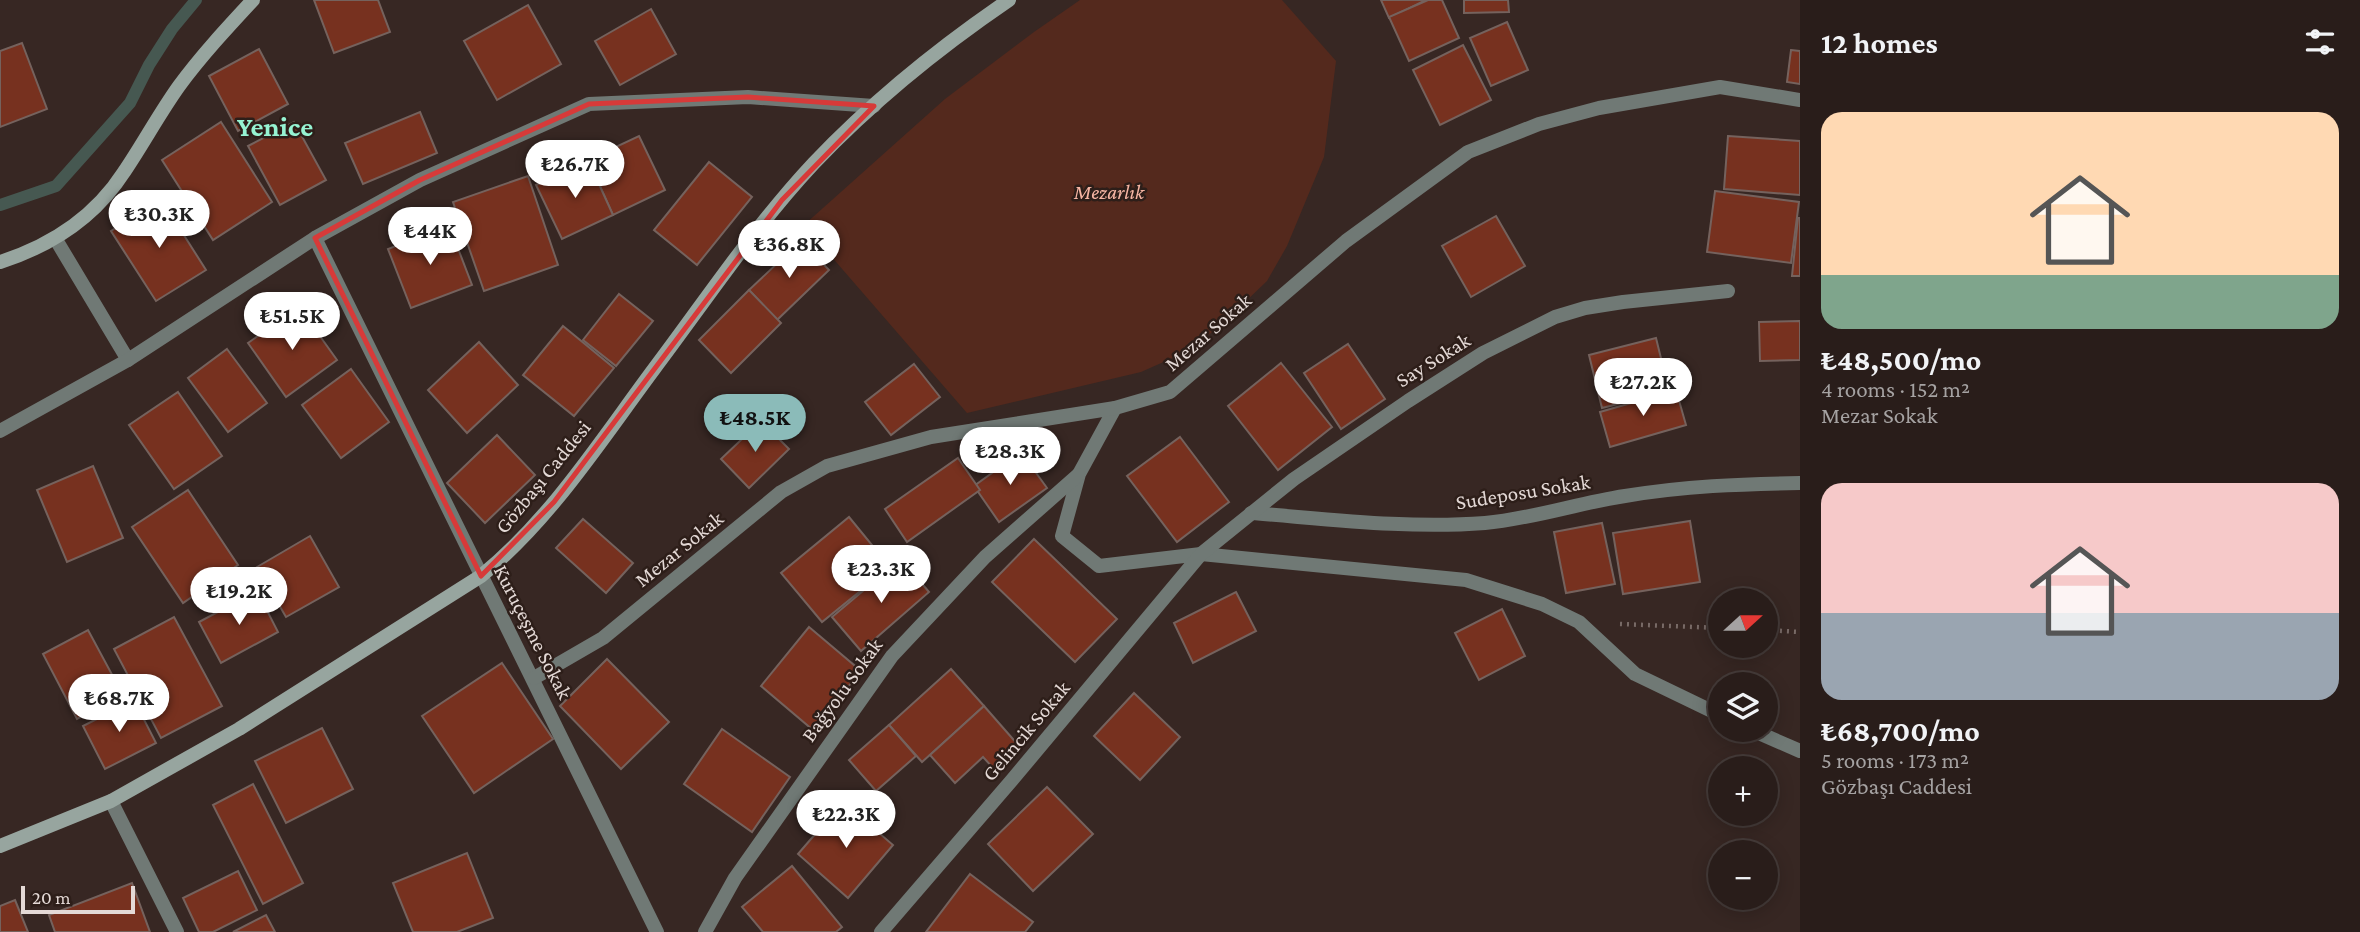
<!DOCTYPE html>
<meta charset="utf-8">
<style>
:root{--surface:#291d1a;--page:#352a27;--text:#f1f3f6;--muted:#a5a2a2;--line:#453b39;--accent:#8bbbb9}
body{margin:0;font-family:"Crimson Pro",serif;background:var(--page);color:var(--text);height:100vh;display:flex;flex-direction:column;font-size:26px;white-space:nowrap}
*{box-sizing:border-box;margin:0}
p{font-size:23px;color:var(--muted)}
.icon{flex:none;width:38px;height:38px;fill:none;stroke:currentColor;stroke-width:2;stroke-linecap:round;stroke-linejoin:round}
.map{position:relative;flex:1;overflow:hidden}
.details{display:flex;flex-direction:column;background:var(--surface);width:560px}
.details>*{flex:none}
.needle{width:46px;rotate:69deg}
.fabs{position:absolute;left:1708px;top:588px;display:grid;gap:14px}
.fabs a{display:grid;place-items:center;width:70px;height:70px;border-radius:50%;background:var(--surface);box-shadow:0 4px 18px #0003,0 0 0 2px var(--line);font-size:35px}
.scale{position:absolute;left:21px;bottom:18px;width:114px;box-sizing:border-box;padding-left:7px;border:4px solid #e4d9d6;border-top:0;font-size:19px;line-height:24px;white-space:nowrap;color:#e4d9d6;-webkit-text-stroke:5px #2d1e19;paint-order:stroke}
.price{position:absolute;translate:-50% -60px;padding:0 16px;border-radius:24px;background:#fff;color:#222;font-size:23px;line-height:46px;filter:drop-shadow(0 2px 4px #0008)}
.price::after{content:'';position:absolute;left:50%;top:42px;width:21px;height:16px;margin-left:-10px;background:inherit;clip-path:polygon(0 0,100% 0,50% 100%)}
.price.current{background:var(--accent);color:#111}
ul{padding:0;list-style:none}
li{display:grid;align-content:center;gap:14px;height:371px;padding:0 21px}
li span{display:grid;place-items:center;height:217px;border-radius:21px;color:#555}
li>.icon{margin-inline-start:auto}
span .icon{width:126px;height:126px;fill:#fffc;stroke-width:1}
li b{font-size:30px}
h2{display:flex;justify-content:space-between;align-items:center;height:84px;padding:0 21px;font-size:30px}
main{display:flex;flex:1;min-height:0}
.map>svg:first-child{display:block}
.green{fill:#54291d}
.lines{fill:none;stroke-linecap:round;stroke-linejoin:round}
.stream{stroke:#465851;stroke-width:12}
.building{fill:#77311f;stroke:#75625d;stroke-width:2}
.path{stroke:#786a66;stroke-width:4.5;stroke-dasharray:2 5;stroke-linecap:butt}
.street{stroke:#707975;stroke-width:14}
.secondary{stroke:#97a59f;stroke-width:14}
.marked{fill:none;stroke:#d73a39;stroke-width:5;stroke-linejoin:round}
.labels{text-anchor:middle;stroke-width:5;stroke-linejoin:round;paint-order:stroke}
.park-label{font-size:21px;font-style:italic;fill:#f7b6a4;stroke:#2d1e19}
.street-label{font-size:21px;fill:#e4d9d6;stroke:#2d1e19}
.district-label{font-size:28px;font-weight:bold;fill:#96f3d2;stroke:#2d1e19}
</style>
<main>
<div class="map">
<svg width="1800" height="932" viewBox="0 0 1800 932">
<rect width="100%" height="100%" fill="#372723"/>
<path class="green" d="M 1080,0 L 1282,0 L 1336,61 L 1324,157 L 1287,246 L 1267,281 L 1219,327 L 1186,352 L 1141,372 L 967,413 L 804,225 L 945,99 L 1034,32 Z"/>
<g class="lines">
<path class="stream" d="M 0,205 L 56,186 L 130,103 L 149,65 L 172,29 L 196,0"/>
</g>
<g class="building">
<path d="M 314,0 L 378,0 L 390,32 L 334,53 Z"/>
<path d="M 1381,0 L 1426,0 L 1389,18 Z"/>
<path d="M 1428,0 L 1442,0 L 1459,38 L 1409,61 L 1389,17 Z"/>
<path d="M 1464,0 L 1508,0 L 1509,12 L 1464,13 Z"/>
<path d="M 528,5 L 561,64 L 497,100 L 464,41 Z"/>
<path d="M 651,9 L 676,54 L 620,85 L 595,41 Z"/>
<path d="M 1507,22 L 1528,70 L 1491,86 L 1470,38 Z"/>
<path d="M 22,43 L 47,109 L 0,127 L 0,51 Z"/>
<path d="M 1463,45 L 1491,100 L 1440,125 L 1413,70 Z"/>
<path d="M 259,49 L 288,104 L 238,131 L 209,76 Z"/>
<path d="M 1791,50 L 1800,51 L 1800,84 L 1787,82 Z"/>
<path d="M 420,112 L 437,153 L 363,184 L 345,143 Z"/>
<path d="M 221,122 L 272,202 L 213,240 L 162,160 Z"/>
<path d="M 294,122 L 326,180 L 280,205 L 248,146 Z"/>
<path d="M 639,136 L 665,190 L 613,215 L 588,160 Z"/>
<path d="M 1728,136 L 1800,141 L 1800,195 L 1724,189 Z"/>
<path d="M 588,160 L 613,215 L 562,239 L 536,185 Z"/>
<path d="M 709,162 L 752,197 L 697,265 L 654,230 Z"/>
<path d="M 528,176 L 558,265 L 484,291 L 453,202 Z"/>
<path d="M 1715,191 L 1799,202 L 1791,263 L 1707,252 Z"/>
<path d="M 161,199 L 206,270 L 156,301 L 111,231 Z"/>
<path d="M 1496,216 L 1525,266 L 1471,297 L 1442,246 Z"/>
<path d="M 1798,218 L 1800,218 L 1800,276 L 1792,276 Z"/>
<path d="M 449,225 L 472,285 L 411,308 L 388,249 Z"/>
<path d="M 801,241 L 829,270 L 777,320 L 749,290 Z"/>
<path d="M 749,290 L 781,323 L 731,373 L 699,340 Z"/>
<path d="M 619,294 L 653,321 L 616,366 L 583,340 Z"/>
<path d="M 299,307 L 337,360 L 286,397 L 248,343 Z"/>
<path d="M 1800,321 L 1800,360 L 1760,361 L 1759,322 Z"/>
<path d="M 563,326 L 614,368 L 574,416 L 523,375 Z"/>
<path d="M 1656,338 L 1669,391 L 1602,408 L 1589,355 Z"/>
<path d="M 479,342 L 518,385 L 467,433 L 428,390 Z"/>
<path d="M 1348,344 L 1385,399 L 1341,429 L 1304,373 Z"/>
<path d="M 227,349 L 267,403 L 228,432 L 188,378 Z"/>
<path d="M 1281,363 L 1332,427 L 1278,470 L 1228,406 Z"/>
<path d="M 914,364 L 940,397 L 891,435 L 865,402 Z"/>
<path d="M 351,369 L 389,422 L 341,458 L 302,405 Z"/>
<path d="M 1676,390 L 1686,425 L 1610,447 L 1600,412 Z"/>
<path d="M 178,392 L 222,456 L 174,489 L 129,425 Z"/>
<path d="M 761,421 L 789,449 L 749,488 L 721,459 Z"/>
<path d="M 497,435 L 535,475 L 485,523 L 447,483 Z"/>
<path d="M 1180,437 L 1229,502 L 1177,542 L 1127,476 Z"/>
<path d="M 1021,452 L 1047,488 L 999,522 L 974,486 Z"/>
<path d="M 958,458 L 980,490 L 907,542 L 885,509 Z"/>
<path d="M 93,466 L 123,538 L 67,562 L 37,490 Z"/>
<path d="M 188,490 L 238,565 L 183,603 L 132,527 Z"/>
<path d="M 849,517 L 890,567 L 822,622 L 781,573 Z"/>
<path d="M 583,519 L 633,563 L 606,593 L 556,548 Z"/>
<path d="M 1690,521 L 1700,582 L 1623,594 L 1613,533 Z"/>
<path d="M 1602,523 L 1615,584 L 1566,593 L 1554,532 Z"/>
<path d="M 310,536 L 339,587 L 286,617 L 257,567 Z"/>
<path d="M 1034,539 L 1117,619 L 1075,662 L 992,582 Z"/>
<path d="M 901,559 L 929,592 L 861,651 L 832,617 Z"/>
<path d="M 257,591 L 278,632 L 221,663 L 199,622 Z"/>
<path d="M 1236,592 L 1256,631 L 1193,663 L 1174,623 Z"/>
<path d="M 1502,609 L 1525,656 L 1479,680 L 1455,633 Z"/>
<path d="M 174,617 L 222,706 L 161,738 L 114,649 Z"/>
<path d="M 809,627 L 861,671 L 813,730 L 761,686 Z"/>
<path d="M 88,630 L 123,695 L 77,719 L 43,654 Z"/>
<path d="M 607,659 L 669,722 L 621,769 L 560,706 Z"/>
<path d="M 502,663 L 553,739 L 474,793 L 422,716 Z"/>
<path d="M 951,669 L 984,706 L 922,762 L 889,725 Z"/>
<path d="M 1134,693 L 1180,737 L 1140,780 L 1094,736 Z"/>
<path d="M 134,700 L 156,743 L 105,769 L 83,726 Z"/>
<path d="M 984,706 L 1019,746 L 994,769 L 983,757 L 955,783 L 930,755 Z"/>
<path d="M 889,725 L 916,756 L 876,791 L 849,760 Z"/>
<path d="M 322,728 L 353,789 L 286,823 L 255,761 Z"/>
<path d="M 722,729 L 790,777 L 752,832 L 684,784 Z"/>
<path d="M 253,784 L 303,883 L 263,904 L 213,805 Z"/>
<path d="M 1047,787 L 1093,834 L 1033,891 L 988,844 Z"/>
<path d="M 843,802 L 893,845 L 848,898 L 798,854 Z"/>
<path d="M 467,853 L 493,918 L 457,932 L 413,932 L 393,883 Z"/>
<path d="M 792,866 L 842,927 L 836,932 L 763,932 L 742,907 Z"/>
<path d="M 238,871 L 257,910 L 213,932 L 199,932 L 183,898 Z"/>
<path d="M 970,874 L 1033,922 L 1025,932 L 926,932 Z"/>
<path d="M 132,883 L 150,932 L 55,932 L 49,915 Z"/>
<path d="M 15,900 L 28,932 L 0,932 L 0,906 Z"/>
<path d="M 266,915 L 275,932 L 233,932 Z"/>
</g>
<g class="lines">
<g class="path">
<path d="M 1620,624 L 1720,628"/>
<path d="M 1766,630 L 1800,632"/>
</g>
<g class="street">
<path d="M 55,238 L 128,360"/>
<path d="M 315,238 L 657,932"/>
<path d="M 1115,408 L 1079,474 L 1062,536 L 1099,566 L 1201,554 L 1466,580 L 1542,604 L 1579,622 L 1635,674 L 1720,715"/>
<path d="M 0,431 L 128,360 L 315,238 L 420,180 L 589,104 L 748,97 L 874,106"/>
<path d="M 1251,513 C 1329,519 1407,529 1485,523 C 1532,519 1578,503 1625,496 C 1685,486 1740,484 1800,483"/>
<path d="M 534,678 L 603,638 L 781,492 L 827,466 L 931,437 L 1115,408 L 1170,392 L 1346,241 L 1468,152 L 1539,124 L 1599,108 L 1720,87 L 1800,100"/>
<path d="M 1752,730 L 1800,751"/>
<path d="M 111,801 L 177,932"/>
<path d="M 705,932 L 735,878 L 892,656 L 985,557 L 1078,475"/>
<path d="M 881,932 L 1012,780 L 1201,554 L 1294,479 L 1408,401 L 1483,353 L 1555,317 L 1585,308 L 1623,302 L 1728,291"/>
</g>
<g class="secondary">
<path d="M 0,262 C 50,246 95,217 124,172 C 143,144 159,114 179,86 C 201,56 227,28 253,0"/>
<path d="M 0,846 L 111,801 L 239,729 L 481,576 C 551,519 601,440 654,369 C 706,300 755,226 814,163 C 872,102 940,47 1009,0"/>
</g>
</g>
<path class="marked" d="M 748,97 L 874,106 L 782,200 L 554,502 L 481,576 L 315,238 L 420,180 L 589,104 Z"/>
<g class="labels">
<g class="park-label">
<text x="1109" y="199">Mezarlık</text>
</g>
<g class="street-label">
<text transform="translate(1208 332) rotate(-41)" y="7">Mezar Sokak</text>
<text transform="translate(1433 360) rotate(-32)" y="7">Say Sokak</text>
<text transform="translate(543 477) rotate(-51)" y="7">Gözbaşı Caddesi</text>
<text transform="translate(1523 492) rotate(-9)" y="7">Sudeposu Sokak</text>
<text transform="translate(679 549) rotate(-39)" y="7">Mezar Sokak</text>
<text transform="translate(533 632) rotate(63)" y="7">Kuruçeşme Sokak</text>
<text transform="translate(842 690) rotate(-54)" y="7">Bağyolu Sokak</text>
<text transform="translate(1026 731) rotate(-50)" y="7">Gelincik Sokak</text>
</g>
<g class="district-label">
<text x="275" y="136">Yenice</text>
</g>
</g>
</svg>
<div class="fabs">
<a><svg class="needle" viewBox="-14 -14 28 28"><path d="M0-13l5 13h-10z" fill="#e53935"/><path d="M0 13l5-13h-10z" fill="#a5a2a2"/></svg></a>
<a><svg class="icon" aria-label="layers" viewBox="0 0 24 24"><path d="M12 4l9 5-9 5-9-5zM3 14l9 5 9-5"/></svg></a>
<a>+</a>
<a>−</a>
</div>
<div class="scale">20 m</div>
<b class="price" style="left:575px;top:200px">₺26.7K</b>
<b class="price" style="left:159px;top:250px">₺30.3K</b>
<b class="price" style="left:430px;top:267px">₺44K</b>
<b class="price" style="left:789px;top:280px">₺36.8K</b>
<b class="price" style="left:292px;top:352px">₺51.5K</b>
<b class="price" style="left:1643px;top:418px">₺27.2K</b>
<b class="price current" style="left:755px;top:454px">₺48.5K</b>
<b class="price" style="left:1010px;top:487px">₺28.3K</b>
<b class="price" style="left:881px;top:605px">₺23.3K</b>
<b class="price" style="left:239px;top:627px">₺19.2K</b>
<b class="price" style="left:119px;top:734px">₺68.7K</b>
<b class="price" style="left:846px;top:850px">₺22.3K</b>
</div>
<section class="details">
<h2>12 homes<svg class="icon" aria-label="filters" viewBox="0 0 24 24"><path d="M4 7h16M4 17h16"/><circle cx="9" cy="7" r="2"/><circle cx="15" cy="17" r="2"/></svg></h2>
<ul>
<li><span style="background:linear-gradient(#ffd9b3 75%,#7fa58c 0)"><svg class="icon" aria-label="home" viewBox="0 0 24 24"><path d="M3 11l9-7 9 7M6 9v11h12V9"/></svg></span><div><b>₺48,500/mo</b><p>4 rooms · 152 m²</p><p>Mezar Sokak</p></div></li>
<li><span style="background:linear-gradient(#f6c9c9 60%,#9aa5b1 0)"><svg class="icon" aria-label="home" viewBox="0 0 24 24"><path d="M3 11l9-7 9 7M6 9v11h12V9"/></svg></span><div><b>₺68,700/mo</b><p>5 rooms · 173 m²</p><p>Gözbaşı Caddesi</p></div></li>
</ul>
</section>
</main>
